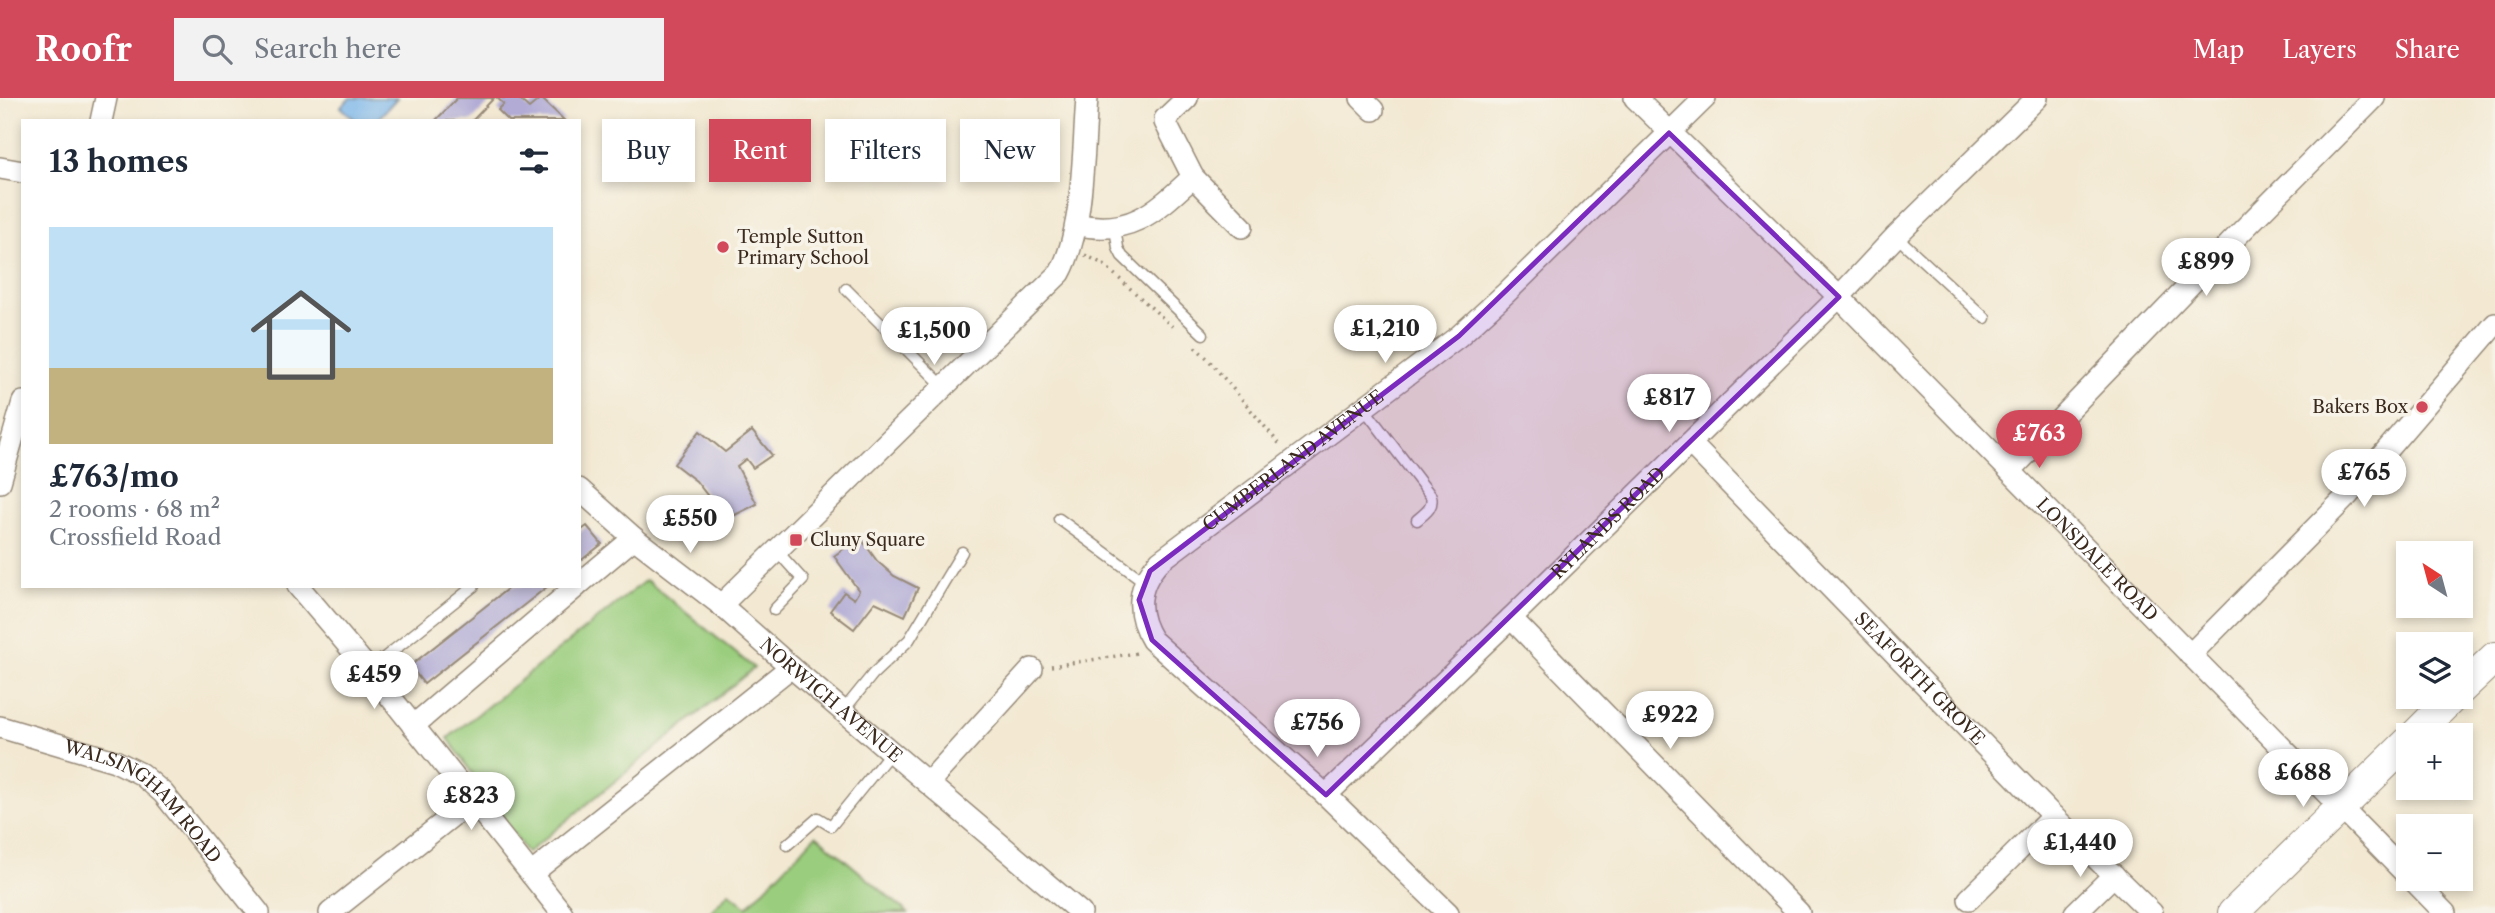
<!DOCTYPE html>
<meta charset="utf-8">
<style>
:root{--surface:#fff;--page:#f2f2f3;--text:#1f2937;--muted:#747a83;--line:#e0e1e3;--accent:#d1495b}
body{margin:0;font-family:"Libre Caslon Text",serif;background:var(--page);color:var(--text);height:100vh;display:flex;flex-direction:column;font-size:26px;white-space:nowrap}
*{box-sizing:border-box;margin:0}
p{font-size:23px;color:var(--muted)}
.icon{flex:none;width:38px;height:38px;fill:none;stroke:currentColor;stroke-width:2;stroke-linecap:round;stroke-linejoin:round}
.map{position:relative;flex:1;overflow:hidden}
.drawer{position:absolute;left:21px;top:21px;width:560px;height:469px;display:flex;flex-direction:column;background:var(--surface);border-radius:0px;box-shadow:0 4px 10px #0003}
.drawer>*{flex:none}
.top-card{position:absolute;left:602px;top:21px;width:665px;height:63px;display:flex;gap:14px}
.needle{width:46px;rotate:324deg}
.buttons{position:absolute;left:2396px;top:443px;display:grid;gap:14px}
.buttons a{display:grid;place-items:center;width:77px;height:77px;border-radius:0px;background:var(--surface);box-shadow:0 4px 10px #0003;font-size:35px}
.price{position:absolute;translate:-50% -60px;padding:0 16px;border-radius:24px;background:#fff;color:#222;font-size:23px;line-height:46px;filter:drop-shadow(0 2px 4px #0008)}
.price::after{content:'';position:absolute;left:50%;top:42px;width:21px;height:16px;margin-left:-10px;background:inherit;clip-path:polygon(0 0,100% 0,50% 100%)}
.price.current{background:var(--accent);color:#fff}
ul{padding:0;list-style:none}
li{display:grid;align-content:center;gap:14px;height:371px;padding:0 28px}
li+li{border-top:2px solid var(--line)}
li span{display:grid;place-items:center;height:217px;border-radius:0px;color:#555}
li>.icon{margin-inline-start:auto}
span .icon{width:126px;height:126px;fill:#fffc;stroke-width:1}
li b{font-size:30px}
h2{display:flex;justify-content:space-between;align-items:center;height:84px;padding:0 28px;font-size:30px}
.pill{padding:0 24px;border-radius:0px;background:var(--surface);box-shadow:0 4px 10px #0003;font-size:24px;line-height:63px}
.pill.current{background:var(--accent);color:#fff}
header{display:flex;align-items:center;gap:42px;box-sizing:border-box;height:98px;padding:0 35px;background:var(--accent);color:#fff}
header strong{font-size:33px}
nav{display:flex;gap:38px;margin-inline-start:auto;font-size:24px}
.search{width:490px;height:63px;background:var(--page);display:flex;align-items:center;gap:18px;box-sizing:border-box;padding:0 24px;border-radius:0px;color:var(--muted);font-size:26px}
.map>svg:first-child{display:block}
.green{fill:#9acd7d;stroke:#6a7c4e;stroke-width:2}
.water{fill:#77b4ea;stroke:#596f84;stroke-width:2}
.building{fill:#b1abd5}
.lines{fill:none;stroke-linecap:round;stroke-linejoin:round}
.lane-casing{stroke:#978a78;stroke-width:13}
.street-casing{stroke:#978a78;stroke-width:24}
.secondary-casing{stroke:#978a78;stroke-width:32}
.path{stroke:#978a78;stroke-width:3.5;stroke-dasharray:2 5;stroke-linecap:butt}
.lane{stroke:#fff;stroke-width:10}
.street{stroke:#fff;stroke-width:21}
.secondary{stroke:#fff;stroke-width:30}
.marked{fill:#7b2cbf;fill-opacity:0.2;stroke:#7b2cbf;stroke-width:5;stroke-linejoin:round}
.poi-dot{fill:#d1495b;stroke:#f7f3e8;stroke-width:2.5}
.labels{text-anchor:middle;stroke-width:7;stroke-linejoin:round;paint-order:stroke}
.poi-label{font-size:18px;fill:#3b2a1e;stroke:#f7f3e8;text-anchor:start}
.street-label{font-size:18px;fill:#3b2a1e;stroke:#f7f3e8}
</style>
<header>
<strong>Roofr</strong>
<div class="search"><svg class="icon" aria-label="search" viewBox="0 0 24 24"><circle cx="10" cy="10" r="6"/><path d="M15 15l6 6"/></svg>Search here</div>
<nav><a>Map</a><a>Layers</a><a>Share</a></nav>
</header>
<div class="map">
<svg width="2495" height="815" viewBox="0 0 2495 815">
<rect width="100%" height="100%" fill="#f7f3e8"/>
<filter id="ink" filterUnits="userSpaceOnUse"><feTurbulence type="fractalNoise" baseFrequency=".0143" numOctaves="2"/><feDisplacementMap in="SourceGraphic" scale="14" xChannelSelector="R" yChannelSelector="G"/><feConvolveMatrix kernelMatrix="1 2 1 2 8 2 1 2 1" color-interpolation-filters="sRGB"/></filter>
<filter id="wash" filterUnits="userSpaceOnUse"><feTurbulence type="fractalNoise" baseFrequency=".00686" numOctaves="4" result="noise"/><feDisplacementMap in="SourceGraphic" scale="28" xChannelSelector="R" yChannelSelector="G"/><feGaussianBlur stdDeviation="1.57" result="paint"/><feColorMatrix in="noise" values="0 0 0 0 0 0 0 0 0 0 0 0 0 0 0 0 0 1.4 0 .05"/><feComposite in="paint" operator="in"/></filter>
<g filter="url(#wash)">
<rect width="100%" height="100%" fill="#f3e9d3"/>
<g class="green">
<path d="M 646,482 L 754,570 L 527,755 L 448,640 Z"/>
<path d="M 816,737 L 908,815 L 709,815 L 729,794 L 747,809 Z"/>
</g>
<path class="water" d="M 350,0 L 397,0 L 376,23 L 356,23 L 341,9 Z"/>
<g id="blocks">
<g class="building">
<path d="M 457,0 L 494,0 L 472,23 L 435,23 Z"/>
<path d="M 497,0 L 518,0 L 529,10 L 541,0 L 565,23 L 509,23 L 498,12 L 504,6 Z"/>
<path d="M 700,333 L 725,354 L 752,333 L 772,357 L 753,370 L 746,361 L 737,368 L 757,406 L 721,424 L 707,397 L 696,383 L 674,366 Z"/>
<path d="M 587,428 L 602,446 L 579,464 L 579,434 Z"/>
<path d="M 860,439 L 877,463 L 894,478 L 918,490 L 905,518 L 875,504 L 854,531 L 830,513 L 844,494 L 854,501 L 859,493 L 834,458 Z"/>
<path d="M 511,488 L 548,488 L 424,586 L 410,568 Z"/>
</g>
</g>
</g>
<g filter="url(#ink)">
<use href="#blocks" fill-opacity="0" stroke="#978a78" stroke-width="2"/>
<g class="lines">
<defs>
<g id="lane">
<path d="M 1115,129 L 1118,150 L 1122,158 L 1203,236"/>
<path d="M 1896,138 L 1985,220"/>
<path d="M 846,191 L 944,289"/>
<path d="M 1363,309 L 1431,398 C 1434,410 1425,415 1417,422"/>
<path d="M 1059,421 L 1145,484"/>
<path d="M 774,512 L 803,482 L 777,453"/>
<path d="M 369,572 L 474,488"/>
<path d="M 843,613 L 873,576 L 909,542 L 962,454"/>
<path d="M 787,747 L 818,720 L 831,728 L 891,654"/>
</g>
<g id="street">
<path d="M 1187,0 L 1165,21 L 1165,24 L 1193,79 L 1242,129"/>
<path d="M 1361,0 L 1373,12"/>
<path id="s1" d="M 1635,0 L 1839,199 L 2408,778"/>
<path d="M 101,23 L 106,0"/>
<path d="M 0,70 L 23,74"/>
<path d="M 1076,126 C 1130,139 1156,113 1193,79"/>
<path id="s2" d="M 1690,345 L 2053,718 L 2152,815"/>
<path d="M 2010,373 L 2242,133 L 2374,0"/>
<path d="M 0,384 L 23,304"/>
<path id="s3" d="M 579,391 L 634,440 L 721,507 L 791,569 L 1081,815"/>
<path d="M 579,486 L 634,440"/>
<path d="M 298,488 L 369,572 L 562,815"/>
<path d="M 721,507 L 1060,175 C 1084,131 1083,51 1087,0"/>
<path d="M 1511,520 L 1799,815"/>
<path d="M 2190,557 L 2349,396 L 2495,226"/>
<path d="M 413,628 L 577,488"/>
<path id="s4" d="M 0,629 L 115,663 L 141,676 L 163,695 L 259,815"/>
<path d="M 928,685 L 1032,571"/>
<path id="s5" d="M 1326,697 L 1511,520 L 1839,199 L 1896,138 L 2037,0"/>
<path d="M 531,776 L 791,569"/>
<path d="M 2411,780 L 2445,815"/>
<path d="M 1969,801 L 2053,718"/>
<path d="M 330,815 L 472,702"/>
<path id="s6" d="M 1448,815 L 1326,697 L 1152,542 C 1135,515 1137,487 1160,463 L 1459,238 L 1506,195 L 1705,0"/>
<path d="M 2075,815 L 2114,777"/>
</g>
<g id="secondary">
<path d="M 2460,592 L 2495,559"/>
<path d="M 2415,637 L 2454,598"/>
<path d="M 2233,815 L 2408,644"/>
</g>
</defs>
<use href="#lane" class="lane-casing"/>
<use href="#street" class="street-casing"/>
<use href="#secondary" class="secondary-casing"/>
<g class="path">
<path d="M 1085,157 L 1103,166 L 1174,230"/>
<path d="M 1195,249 L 1207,260 L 1282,349"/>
<path d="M 1051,568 L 1137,555"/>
</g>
<use href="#lane" class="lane"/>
<use href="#street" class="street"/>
<use href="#secondary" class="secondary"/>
</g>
</g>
<path class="marked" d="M 1669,35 L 1839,199 L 1326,697 L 1152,542 L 1139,502 L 1150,473 L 1459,238 Z"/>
<g class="poi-dot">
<circle cx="723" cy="149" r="7"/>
<circle cx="2422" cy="309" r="7"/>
<rect x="789" y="435" width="14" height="14" rx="3.5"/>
</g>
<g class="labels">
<g class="poi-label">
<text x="737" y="145">Temple Sutton<tspan x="737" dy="21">Primary School</tspan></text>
<text x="2408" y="315" text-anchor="end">Bakers Box</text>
<text x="810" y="448">Cluny Square</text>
</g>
<g class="street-label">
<text dy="6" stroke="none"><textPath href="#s6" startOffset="656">CUMBERLAND AVENUE</textPath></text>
<text dy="6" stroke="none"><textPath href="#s5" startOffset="392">RYLANDS ROAD</textPath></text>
<text dy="6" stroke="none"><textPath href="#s1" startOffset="653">LONSDALE ROAD</textPath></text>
<text dy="6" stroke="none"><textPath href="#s2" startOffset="329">SEAFORTH GROVE</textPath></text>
<text dy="6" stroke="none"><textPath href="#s3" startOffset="329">NORWICH AVENUE</textPath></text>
<text dy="6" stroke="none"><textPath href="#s4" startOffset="166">WALSINGHAM ROAD</textPath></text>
</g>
</g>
</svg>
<div class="buttons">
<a><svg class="needle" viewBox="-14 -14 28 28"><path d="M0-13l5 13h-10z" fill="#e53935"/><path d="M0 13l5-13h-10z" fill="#747a83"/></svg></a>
<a><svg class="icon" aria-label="layers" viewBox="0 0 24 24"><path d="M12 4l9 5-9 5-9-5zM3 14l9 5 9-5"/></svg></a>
<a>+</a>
<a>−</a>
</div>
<b class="price" style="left:2206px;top:200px">£899</b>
<b class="price" style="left:1385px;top:267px">£1,210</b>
<b class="price" style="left:934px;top:269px">£1,500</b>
<b class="price" style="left:1669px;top:336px">£817</b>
<b class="price current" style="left:2039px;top:372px">£763</b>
<b class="price" style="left:2364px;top:411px">£765</b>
<b class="price" style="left:690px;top:457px">£550</b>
<b class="price" style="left:374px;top:613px">£459</b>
<b class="price" style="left:1670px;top:653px">£922</b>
<b class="price" style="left:1317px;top:661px">£756</b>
<b class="price" style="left:2303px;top:711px">£688</b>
<b class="price" style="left:471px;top:734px">£823</b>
<b class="price" style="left:2080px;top:781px">£1,440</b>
<div class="top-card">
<a class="pill">Buy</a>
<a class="pill current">Rent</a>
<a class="pill">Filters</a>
<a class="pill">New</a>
</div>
<section class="drawer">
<h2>13 homes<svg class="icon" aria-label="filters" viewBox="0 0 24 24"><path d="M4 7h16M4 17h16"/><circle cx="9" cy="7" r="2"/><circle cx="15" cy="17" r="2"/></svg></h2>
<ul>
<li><span style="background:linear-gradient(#bfe0f5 65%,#c2b280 0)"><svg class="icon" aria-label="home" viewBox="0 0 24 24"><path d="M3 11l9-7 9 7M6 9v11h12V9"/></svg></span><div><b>£763/mo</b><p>2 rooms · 68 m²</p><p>Crossfield Road</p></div></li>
</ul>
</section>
</div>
